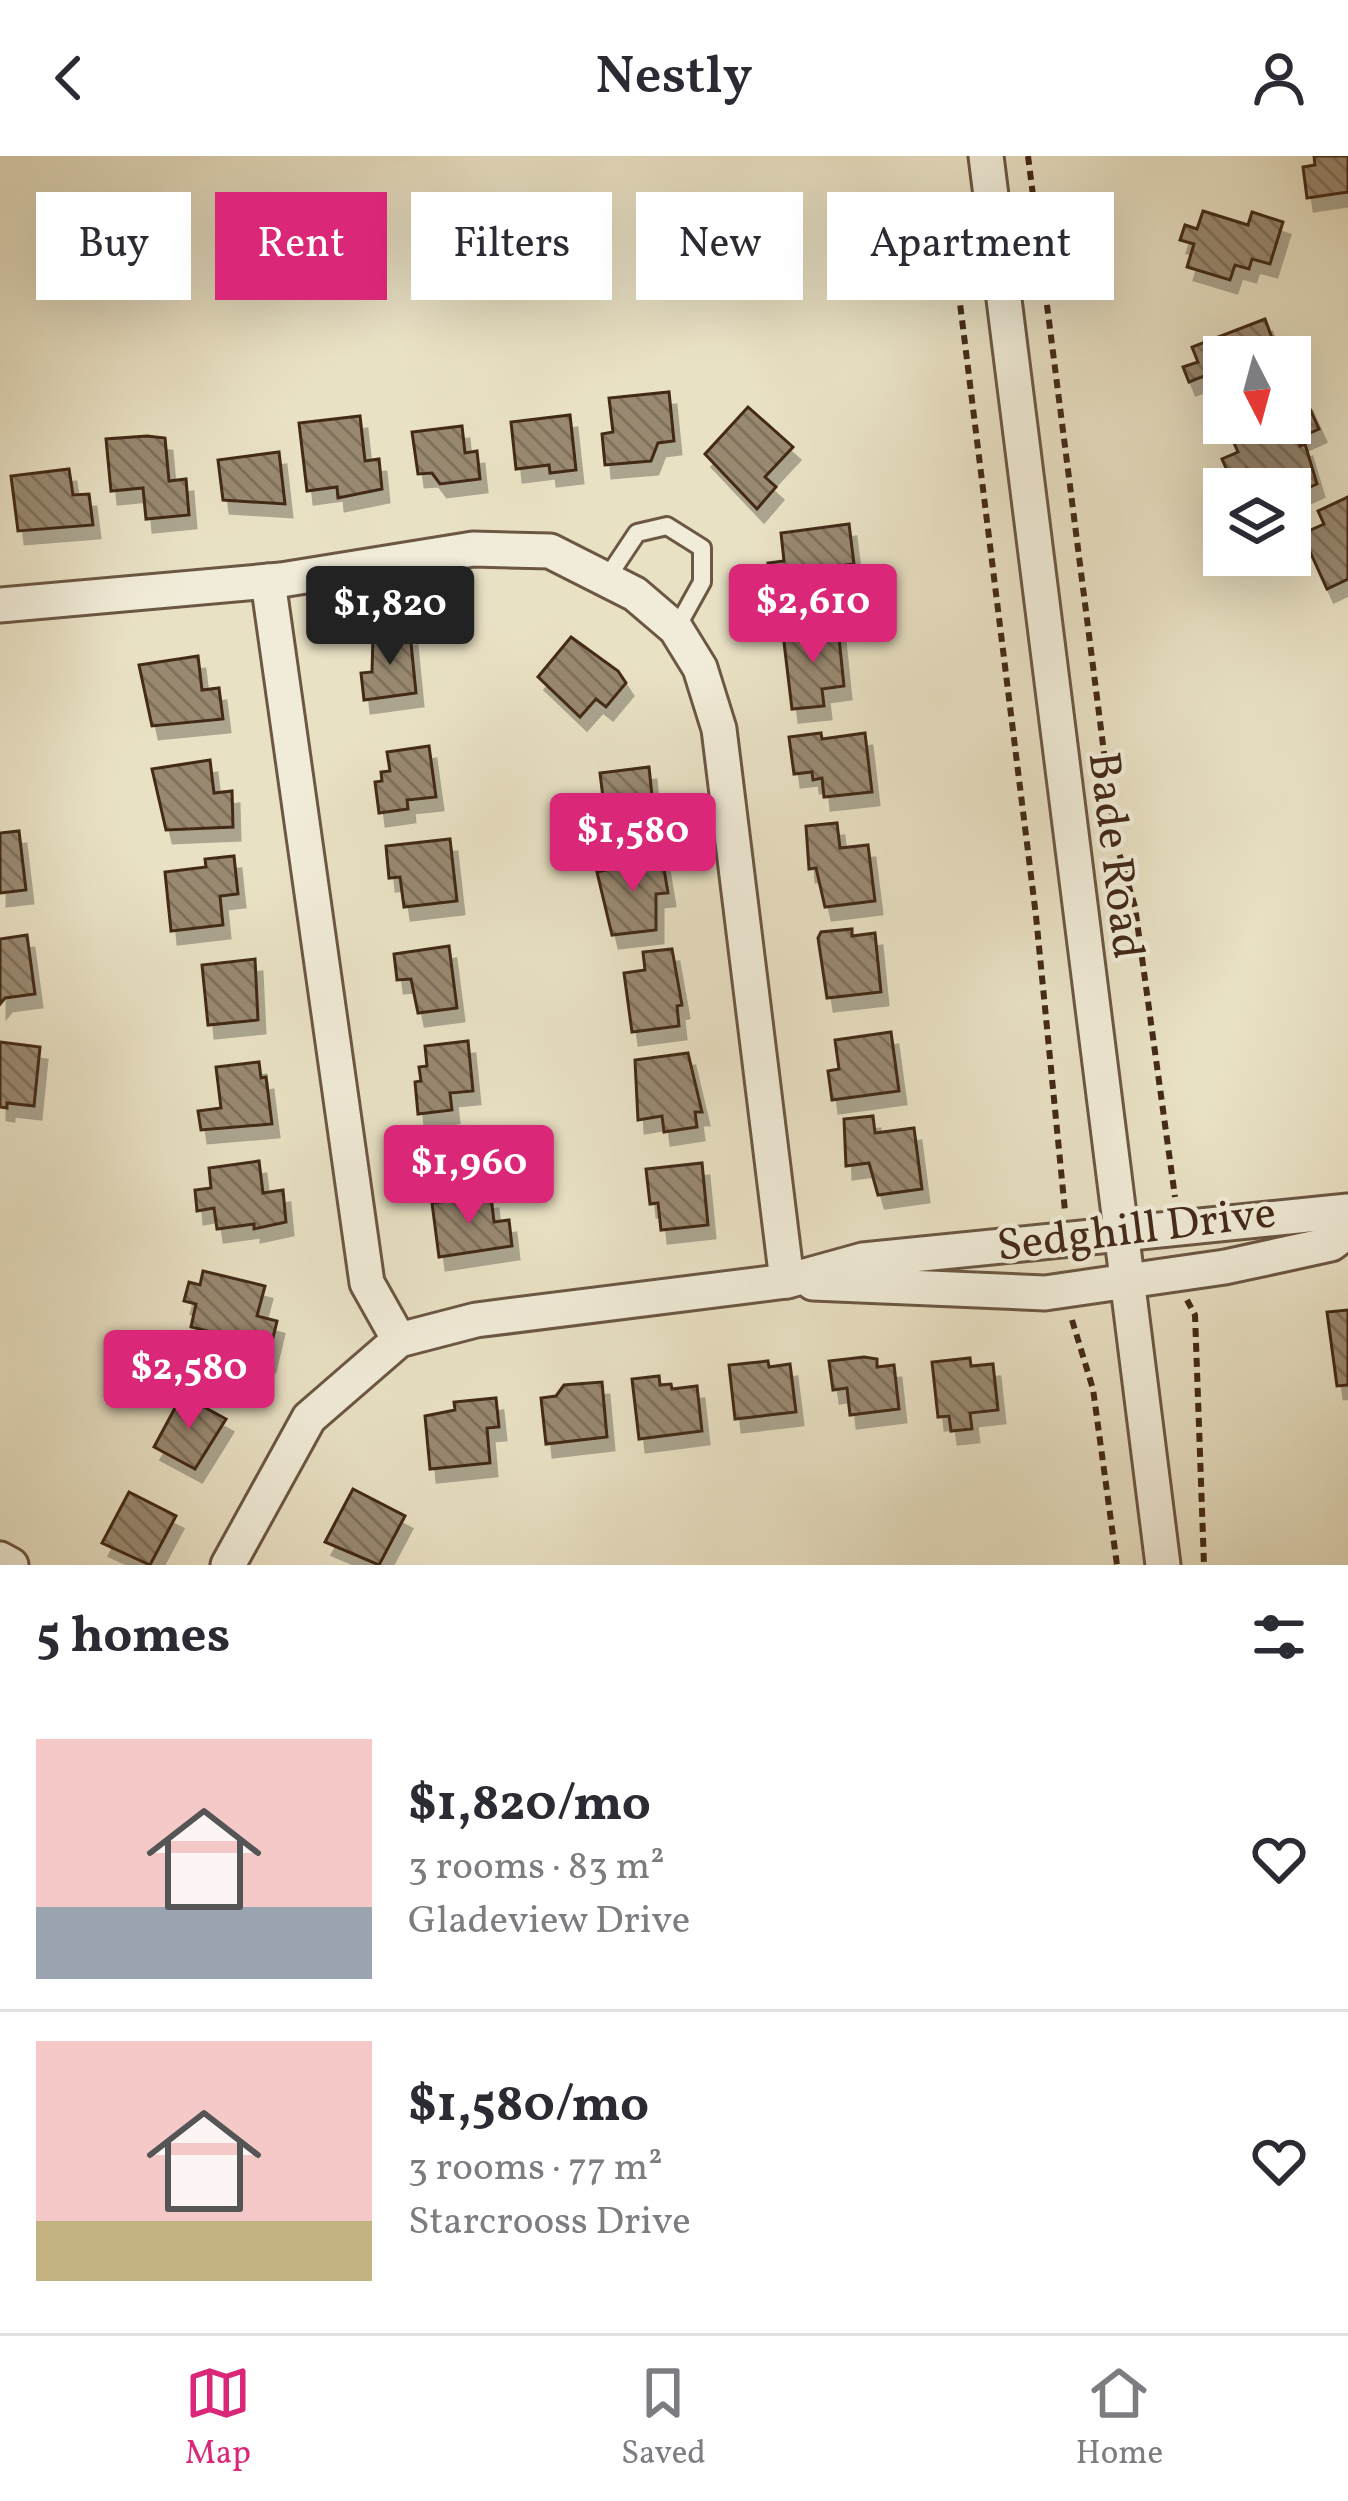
<!DOCTYPE html>
<meta charset="utf-8">
<style>
:root{--surface:#fff;--page:#f2f2f3;--text:#2b2b33;--muted:#7c7c81;--line:#e1e1e2;--accent:#db2777}
body{margin:0;font-family:Vollkorn,serif;background:var(--page);color:var(--text);height:100vh;display:flex;flex-direction:column;font-size:45px;white-space:nowrap}
*{box-sizing:border-box;margin:0}
p{font-size:39px;color:var(--muted)}
.icon{flex:none;width:66px;height:66px;fill:none;stroke:currentColor;stroke-width:2;stroke-linecap:round;stroke-linejoin:round}
.map{position:relative;height:1409px;overflow:hidden}
.sheet{display:flex;flex-direction:column;background:var(--surface);flex:1}
.sheet>*{flex:none}
.hud{position:absolute;left:36px;top:36px;width:1278px;height:108px;display:flex;gap:24px}
.needle{width:78px;rotate:174deg}
.buttons{position:absolute;left:1203px;top:180px;display:grid;gap:24px}
.buttons a{display:grid;place-items:center;width:108px;height:108px;border-radius:0px;background:var(--surface);box-shadow:0 12px 48px #0002;font-size:60px}
.price{position:absolute;translate:-50% -102px;padding:0 27px;border-radius:12px;background:var(--accent);color:#fff;font-size:39px;line-height:78px;filter:drop-shadow(0 3px 6px #0008)}
.price::after{content:'';position:absolute;left:50%;top:72px;width:36px;height:27px;margin-left:-18px;background:inherit;clip-path:polygon(0 0,100% 0,50% 100%)}
.price.active{background:#222;color:#fff}
ul{padding:0;list-style:none}
li{display:flex;align-items:center;gap:36px;height:300px;padding:0 36px}
li+li{border-top:3px solid var(--line)}
li span{display:grid;place-items:center;flex:none;width:336px;height:240px;border-radius:0px;color:#555}
li>.icon{margin-inline-start:auto}
span .icon{width:144px;height:144px;fill:#fffc;stroke-width:1}
li b{font-size:51px}
h2{display:flex;justify-content:space-between;align-items:center;height:144px;padding:0 36px;font-size:51px}
.tag{padding:0 42px;border-radius:0px;background:var(--surface);box-shadow:0 12px 48px #0002;font-size:42px;line-height:108px}
.tag.active{background:var(--accent);color:#fff}
header{display:flex;justify-content:space-between;align-items:center;height:156px;padding:0 36px;background:var(--surface);font-size:54px;font-weight:600}
.dock{display:flex;justify-content:space-around;align-items:center;height:168px;border-top:3px solid var(--line);background:var(--surface);font-size:33px;color:var(--muted)}
.dock a{display:grid;justify-items:center;gap:6px}
.dock .active{color:var(--accent)}
.map>svg:first-child{display:block}
.building{fill:url(#building-back-hatch);stroke:#432918;stroke-width:3;filter:url(#shadow)}
.lines{fill:none;stroke-linecap:round;stroke-linejoin:round}
.service-casing{stroke:#6c5743;stroke-width:22}
.minor-casing{stroke:#6c5743;stroke-width:39}
.path{stroke:#432918;stroke-width:6;stroke-dasharray:9 6;stroke-linecap:butt}
.service{stroke:#f1ecd9;stroke-width:16}
.minor{stroke:#f1ecd9;stroke-width:33}
.labels{text-anchor:middle;stroke-width:9;stroke-linejoin:round;paint-order:stroke}
.street-label{font-size:45px;fill:#432918;stroke:#f1ecd9}
</style>
<header><svg class="icon" aria-label="back" viewBox="0 0 24 24"><path d="M15 5l-7 7 7 7"/></svg>Nestly<svg class="icon" aria-label="person" viewBox="0 0 24 24"><circle cx="12" cy="8" r="4"/><path d="M4 21q1-7 8-7t8 7"/></svg></header>
<div class="map">
<svg width="1348" height="1409" viewBox="0 0 1348 1409">
<defs>
<pattern id="building-back-hatch" width="6" height="6" patternUnits="userSpaceOnUse" patternTransform="scale(3)"><rect width="6" height="6" fill="#998971"/><path d="M-1 5l2 2M0 0l6 6M5-1l2 2" fill="none" stroke="#7e705c"/></pattern>
<filter id="shadow"><feDropShadow dx="7" dy="13" stdDeviation="0" flood-color="#0004"/></filter>
</defs>
<rect width="100%" height="100%" fill="#e9e1c4"/>
<filter id="stains"><feTurbulence type="fractalNoise" baseFrequency=".00167" numOctaves="4"/><feColorMatrix values="0 0 0 0 .2 0 0 0 0 .09 0 0 0 0 .02 0 0 0 .5 -.17"/></filter>
<radialGradient id="worn" r=".72"><stop offset=".6" stop-color="#630" stop-opacity="0"/><stop offset="1" stop-color="#630" stop-opacity=".3"/></radialGradient>
<g class="building">
<path d="M 1314,0 L 1348,0 L 1348,36 L 1307,42 L 1303,11 L 1315,9 Z"/>
<path d="M 1203,55 L 1248,69 L 1252,56 L 1283,66 L 1270,108 L 1252,103 L 1249,113 L 1235,109 L 1230,124 L 1187,111 L 1194,88 L 1180,84 L 1185,69 L 1197,73 Z"/>
<path d="M 1265,163 L 1275,190 L 1260,201 L 1224,201 L 1224,233 L 1211,238 L 1204,220 L 1189,226 L 1183,211 L 1198,206 L 1192,191 Z"/>
<path d="M 669,236 L 674,285 L 658,287 L 651,305 L 605,309 L 602,278 L 613,276 L 609,242 Z"/>
<path d="M 1305,242 L 1319,273 L 1297,283 L 1300,290 L 1305,288 L 1317,328 L 1290,340 L 1290,333 L 1255,333 L 1246,313 L 1230,321 L 1222,303 L 1238,296 L 1229,276 L 1249,267 L 1290,267 L 1290,249 Z"/>
<path d="M 748,251 L 793,291 L 765,321 L 776,331 L 757,353 L 705,298 Z"/>
<path d="M 570,259 L 576,314 L 550,317 L 549,309 L 516,313 L 511,266 Z"/>
<path d="M 360,260 L 365,305 L 379,303 L 382,333 L 338,342 L 337,331 L 307,335 L 299,267 Z"/>
<path d="M 462,270 L 465,297 L 477,295 L 480,323 L 440,328 L 432,317 L 418,318 L 412,276 Z"/>
<path d="M 147,280 L 165,282 L 169,325 L 186,323 L 189,359 L 146,363 L 143,332 L 111,335 L 106,283 Z"/>
<path d="M 279,296 L 285,348 L 223,344 L 218,304 Z"/>
<path d="M 69,313 L 73,339 L 89,338 L 93,369 L 18,375 L 11,320 Z"/>
<path d="M 1348,341 L 1348,423 L 1327,433 L 1302,378 L 1324,368 L 1318,355 Z"/>
<path d="M 849,368 L 854,408 L 845,409 L 847,428 L 804,433 L 806,448 L 773,452 L 768,407 L 784,405 L 781,377 Z"/>
<path d="M 838,472 L 844,530 L 822,533 L 824,550 L 792,553 L 783,478 Z"/>
<path d="M 410,477 L 416,537 L 364,544 L 361,517 L 372,516 L 373,481 Z"/>
<path d="M 571,481 L 618,515 L 626,527 L 606,551 L 596,543 L 580,561 L 538,521 Z"/>
<path d="M 198,500 L 202,534 L 219,532 L 223,563 L 152,570 L 139,509 Z"/>
<path d="M 821,577 L 822,583 L 865,577 L 872,636 L 824,641 L 822,622 L 813,624 L 812,616 L 794,618 L 789,581 Z"/>
<path d="M 429,590 L 436,641 L 407,644 L 408,653 L 379,657 L 375,626 L 382,625 L 381,616 L 390,615 L 387,596 Z"/>
<path d="M 210,604 L 214,637 L 232,635 L 233,671 L 166,674 L 152,613 Z"/>
<path d="M 649,611 L 655,669 L 607,674 L 600,617 Z"/>
<path d="M 837,667 L 840,692 L 868,689 L 875,745 L 825,751 L 816,712 L 809,713 L 806,670 Z"/>
<path d="M 19,675 L 26,734 L 0,737 L 0,677 Z"/>
<path d="M 450,683 L 457,745 L 404,751 L 400,721 L 389,722 L 386,690 Z"/>
<path d="M 234,700 L 238,738 L 220,740 L 223,769 L 171,775 L 165,716 L 206,711 L 205,703 Z"/>
<path d="M 662,701 L 668,737 L 656,738 L 656,774 L 612,779 L 597,716 Z"/>
<path d="M 852,773 L 852,780 L 875,777 L 881,836 L 827,842 L 818,782 L 821,776 Z"/>
<path d="M 27,779 L 35,838 L 5,842 L 0,848 L 0,783 Z"/>
<path d="M 449,790 L 457,852 L 418,857 L 411,823 L 397,824 L 394,798 Z"/>
<path d="M 672,793 L 682,849 L 677,850 L 679,870 L 632,876 L 624,817 L 645,814 L 643,796 Z"/>
<path d="M 255,803 L 258,864 L 208,869 L 202,809 Z"/>
<path d="M 891,876 L 899,935 L 832,944 L 828,915 L 839,913 L 835,884 Z"/>
<path d="M 468,885 L 473,935 L 450,937 L 452,954 L 418,958 L 415,926 L 421,925 L 419,911 L 427,910 L 425,890 Z"/>
<path d="M 0,886 L 40,891 L 34,950 L 7,947 L 7,952 L 0,951 Z"/>
<path d="M 688,897 L 702,956 L 695,956 L 697,971 L 664,976 L 662,960 L 638,964 L 635,904 Z"/>
<path d="M 259,906 L 261,922 L 266,921 L 272,968 L 201,974 L 198,955 L 221,952 L 216,911 Z"/>
<path d="M 873,960 L 875,977 L 914,972 L 922,1033 L 878,1039 L 869,1007 L 846,1010 L 844,963 Z"/>
<path d="M 259,1005 L 263,1037 L 283,1034 L 286,1066 L 254,1073 L 254,1068 L 217,1073 L 214,1052 L 197,1055 L 195,1034 L 211,1032 L 209,1012 Z"/>
<path d="M 702,1007 L 708,1069 L 661,1074 L 658,1047 L 650,1048 L 646,1013 Z"/>
<path d="M 491,1040 L 494,1066 L 509,1064 L 512,1090 L 439,1101 L 432,1047 Z"/>
<path d="M 203,1115 L 265,1130 L 257,1160 L 277,1165 L 268,1203 L 237,1195 L 240,1183 L 191,1171 L 196,1148 L 184,1145 L 189,1126 L 200,1129 Z"/>
<path d="M 1348,1154 L 1348,1229 L 1337,1230 L 1327,1156 Z"/>
<path d="M 864,1201 L 877,1203 L 877,1211 L 894,1209 L 899,1253 L 850,1259 L 847,1232 L 833,1234 L 829,1205 Z"/>
<path d="M 970,1202 L 971,1210 L 993,1208 L 998,1254 L 970,1257 L 972,1273 L 951,1275 L 949,1260 L 938,1261 L 932,1206 Z"/>
<path d="M 768,1205 L 769,1211 L 790,1208 L 796,1256 L 735,1263 L 729,1209 Z"/>
<path d="M 659,1220 L 660,1229 L 671,1228 L 672,1233 L 697,1230 L 702,1275 L 639,1283 L 632,1223 Z"/>
<path d="M 602,1226 L 607,1281 L 546,1288 L 541,1242 L 556,1240 L 564,1229 Z"/>
<path d="M 182,1239 L 226,1263 L 195,1313 L 154,1291 Z"/>
<path d="M 496,1242 L 499,1271 L 487,1272 L 490,1307 L 430,1313 L 425,1260 L 455,1254 L 454,1246 Z"/>
<path d="M 353,1333 L 405,1360 L 379,1409 L 325,1386 Z"/>
<path d="M 129,1336 L 176,1360 L 150,1409 L 102,1387 Z"/>
</g>
<g class="lines">
<defs>
<path id="service" d="M 607,422 L 637,377 L 667,370 L 702,392 L 702,426 L 676,473"/>
<g id="minor">
<path d="M 986,0 L 1163,1409"/>
<path d="M 268,425 L 367,1127 L 399,1184"/>
<path d="M 0,449 L 281,424 L 473,393 L 550,395 L 635,438 L 676,473 L 700,512 L 719,573 L 787,1125"/>
<path d="M 813,1127 L 1045,1137 L 1225,1111 L 1331,1088 L 1348,1075"/>
<path d="M 0,1403 L 11,1409"/>
<path d="M 228,1409 L 309,1262 L 399,1184 L 476,1164 L 787,1125 L 863,1104 L 1348,1055"/>
</g>
</defs>
<use href="#service" class="service-casing"/>
<use href="#minor" class="minor-casing"/>
<g class="path">
<path d="M 1028,0 L 1115,683 L 1135,751 L 1175,1041"/>
<path d="M 951,75 L 1036,760 L 1065,1055"/>
<path d="M 1187,1144 L 1195,1159 L 1204,1409"/>
<path d="M 1072,1164 L 1093,1233 L 1117,1409"/>
</g>
<use href="#service" class="service"/>
<use href="#minor" class="minor"/>
</g>
<g class="labels">
<g class="street-label">
<text transform="translate(1118 699) rotate(83)" y="16">Bade Road</text>
<text transform="translate(1136 1071) rotate(-7)" y="16">Sedghill Drive</text>
</g>
</g>
<rect width="100%" height="100%" filter="url(#stains)"/>
<rect width="100%" height="100%" fill="url(#worn)"/>
</svg>
<div class="buttons">
<a><svg class="needle" viewBox="-14 -14 28 28"><path d="M0-13l5 13h-10z" fill="#e53935"/><path d="M0 13l5-13h-10z" fill="#7c7c81"/></svg></a>
<a><svg class="icon" aria-label="layers" viewBox="0 0 24 24"><path d="M12 4l9 5-9 5-9-5zM3 14l9 5 9-5"/></svg></a>
</div>
<b class="price" style="left:813px;top:510px">$2,610</b>
<b class="price active" style="left:390px;top:512px">$1,820</b>
<b class="price" style="left:633px;top:739px">$1,580</b>
<b class="price" style="left:469px;top:1071px">$1,960</b>
<b class="price" style="left:189px;top:1276px">$2,580</b>
<div class="hud">
<a class="tag">Buy</a>
<a class="tag active">Rent</a>
<a class="tag">Filters</a>
<a class="tag">New</a>
<a class="tag">Apartment</a>
</div>
</div>
<section class="sheet">
<h2>5 homes<svg class="icon" aria-label="filters" viewBox="0 0 24 24"><path d="M4 7h16M4 17h16"/><circle cx="9" cy="7" r="2"/><circle cx="15" cy="17" r="2"/></svg></h2>
<ul>
<li><span style="background:linear-gradient(#f6c9c9 70%,#9aa5b1 0)"><svg class="icon" aria-label="home" viewBox="0 0 24 24"><path d="M3 11l9-7 9 7M6 9v11h12V9"/></svg></span><div><b>$1,820/mo</b><p>3 rooms · 83 m²</p><p>Gladeview Drive</p></div><svg class="icon" aria-label="heart" viewBox="0 0 24 24"><path d="M12 20l-8-8c-3-5 5-10 8-4 3-6 11-1 8 4z"/></svg></li>
<li><span style="background:linear-gradient(#f6c9c9 75%,#c2b280 0)"><svg class="icon" aria-label="home" viewBox="0 0 24 24"><path d="M3 11l9-7 9 7M6 9v11h12V9"/></svg></span><div><b>$1,580/mo</b><p>3 rooms · 77 m²</p><p>Starcrooss Drive</p></div><svg class="icon" aria-label="heart" viewBox="0 0 24 24"><path d="M12 20l-8-8c-3-5 5-10 8-4 3-6 11-1 8 4z"/></svg></li>
</ul>
</section>
<nav class="dock">
<a class="active"><svg class="icon" aria-label="map" viewBox="0 0 24 24"><path d="M3 6l6-2 6 2 6-2v14l-6 2-6-2-6 2zM9 4v14M15 6v14"/></svg>Map</a>
<a><svg class="icon" aria-label="saved" viewBox="0 0 24 24"><path d="M7 4h10v16l-5-4-5 4z"/></svg>Saved</a>
<a><svg class="icon" aria-label="home" viewBox="0 0 24 24"><path d="M3 11l9-7 9 7M6 9v11h12V9"/></svg>Home</a>
</nav>
